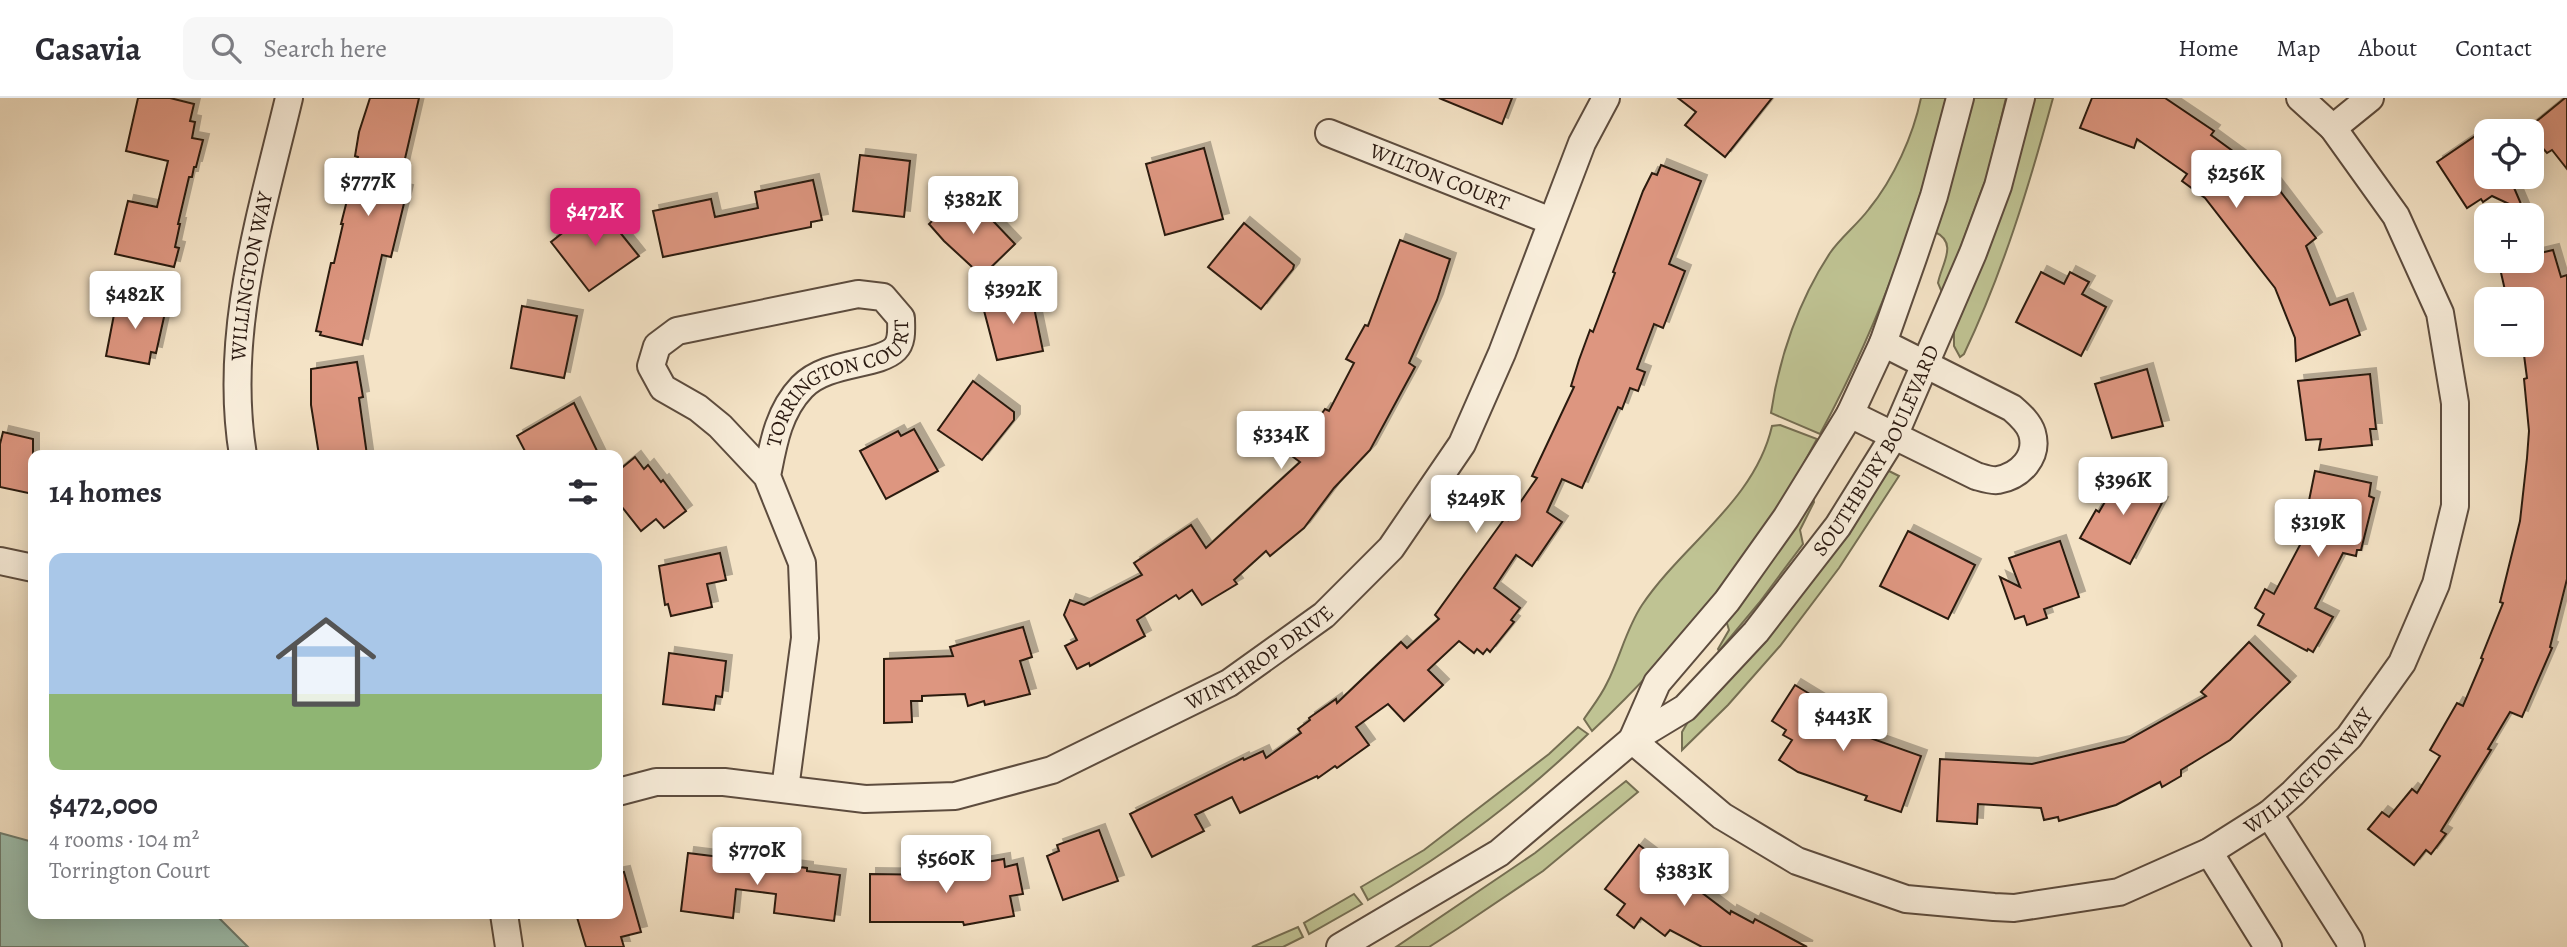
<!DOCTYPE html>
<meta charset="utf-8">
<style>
:root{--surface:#fff;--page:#f7f7f7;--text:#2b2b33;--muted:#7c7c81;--line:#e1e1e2;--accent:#db2777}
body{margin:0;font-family:Alegreya,serif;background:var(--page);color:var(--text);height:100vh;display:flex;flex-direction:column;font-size:26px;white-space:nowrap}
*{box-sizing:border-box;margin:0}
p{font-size:23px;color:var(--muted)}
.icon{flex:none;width:38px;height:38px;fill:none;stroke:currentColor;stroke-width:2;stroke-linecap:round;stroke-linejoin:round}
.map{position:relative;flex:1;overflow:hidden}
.side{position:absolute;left:28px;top:352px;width:595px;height:469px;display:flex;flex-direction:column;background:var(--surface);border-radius:14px;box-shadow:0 4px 18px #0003}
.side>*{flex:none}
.controls{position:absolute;left:2474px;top:21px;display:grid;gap:14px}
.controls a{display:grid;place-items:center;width:70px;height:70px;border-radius:14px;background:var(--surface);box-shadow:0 4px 18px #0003;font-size:35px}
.price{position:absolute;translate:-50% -60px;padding:0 16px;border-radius:7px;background:#fff;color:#222;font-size:23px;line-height:46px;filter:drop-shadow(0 2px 4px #0008)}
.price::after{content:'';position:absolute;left:50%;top:42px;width:21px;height:16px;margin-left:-10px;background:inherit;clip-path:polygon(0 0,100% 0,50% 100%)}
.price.current{background:var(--accent);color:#fff}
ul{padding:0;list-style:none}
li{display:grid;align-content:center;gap:14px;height:371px;padding:0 21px}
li+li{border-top:2px solid var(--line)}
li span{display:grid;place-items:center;height:217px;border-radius:14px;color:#555}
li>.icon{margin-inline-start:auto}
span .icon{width:126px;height:126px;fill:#fffc;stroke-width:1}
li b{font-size:30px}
h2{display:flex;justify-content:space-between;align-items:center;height:84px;padding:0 21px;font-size:30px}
header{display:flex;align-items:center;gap:42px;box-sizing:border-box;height:98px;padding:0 35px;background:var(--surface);border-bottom:2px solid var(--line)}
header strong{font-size:33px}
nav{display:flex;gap:38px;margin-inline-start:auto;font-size:24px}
.search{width:490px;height:63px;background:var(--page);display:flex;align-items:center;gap:18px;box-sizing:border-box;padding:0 24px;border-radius:14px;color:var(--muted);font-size:26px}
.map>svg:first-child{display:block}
.green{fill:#bfc393;stroke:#756e52;stroke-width:2}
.water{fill:#9dbfae;stroke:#6f7d6f;stroke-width:2}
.building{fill:#dd9680;stroke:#2b1a11;stroke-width:2;filter:url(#shadow)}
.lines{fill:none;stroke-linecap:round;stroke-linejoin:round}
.minor-casing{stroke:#5d4c3e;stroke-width:30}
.minor{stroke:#f8edda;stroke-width:26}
.labels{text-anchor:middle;stroke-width:5;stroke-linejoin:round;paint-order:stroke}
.street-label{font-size:21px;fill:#2b1a11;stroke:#f8edda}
</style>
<header>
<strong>Casavia</strong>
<div class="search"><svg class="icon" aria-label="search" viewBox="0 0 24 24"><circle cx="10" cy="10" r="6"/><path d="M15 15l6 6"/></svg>Search here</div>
<nav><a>Home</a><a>Map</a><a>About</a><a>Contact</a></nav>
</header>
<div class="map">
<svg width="2567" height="849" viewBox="0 0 2567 849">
<defs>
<filter id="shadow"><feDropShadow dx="6" dy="-6" stdDeviation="0" flood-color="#0004"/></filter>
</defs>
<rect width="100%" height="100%" fill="#f4e3c6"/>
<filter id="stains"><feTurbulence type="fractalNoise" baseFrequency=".00286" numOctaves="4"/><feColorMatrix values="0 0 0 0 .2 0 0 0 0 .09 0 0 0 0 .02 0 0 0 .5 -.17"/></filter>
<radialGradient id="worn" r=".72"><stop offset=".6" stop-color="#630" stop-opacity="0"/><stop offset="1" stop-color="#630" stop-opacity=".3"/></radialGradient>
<g class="green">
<path d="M 1921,0 L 1946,0 C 1919,118 1878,229 1820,336 L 1771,315 C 1779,259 1799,202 1830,155 C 1841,139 1857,127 1869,111 C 1894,80 1913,38 1921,0 Z"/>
<path d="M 1971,0 L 2006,0 L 1988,75 L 1943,197 L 1938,185 C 1941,167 1959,145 1935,134 Z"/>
<path d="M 2033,0 L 2053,0 C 2029,88 2003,174 1964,256 L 1960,259 L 1954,248 L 1954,233 L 1977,179 Z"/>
<path d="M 1780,327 L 1817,341 C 1762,447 1679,552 1592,633 L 1584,621 C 1592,609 1601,598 1607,585 C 1620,560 1626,531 1642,507 C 1683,446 1755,403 1772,328 Z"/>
<path d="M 1885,371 L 1899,378 L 1839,470 L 1780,548 L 1728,607 L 1682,652 L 1682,634 L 1689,622 Z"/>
<path d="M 1813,399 L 1814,404 L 1800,432 L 1803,446 L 1759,505 L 1719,553 L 1718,551 L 1729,532 L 1726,522 Z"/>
<path d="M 1578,629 L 1588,636 C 1522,700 1447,756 1368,802 L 1361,789 L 1424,752 L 1549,656 Z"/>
<path d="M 1626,683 L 1638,694 L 1543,773 L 1457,831 L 1429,849 L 1396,849 L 1535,755 Z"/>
<path d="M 1354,796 L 1362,806 L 1309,836 L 1304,825 Z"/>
<path d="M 1298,829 L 1303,839 L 1283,849 L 1252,849 Z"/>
</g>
<path class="water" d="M 0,735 L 33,744 L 33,816 L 215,816 L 248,849 L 0,849 Z"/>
<g class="building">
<path d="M 138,0 L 170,0 L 194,6 L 190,23 L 195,24 L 192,40 L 203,42 L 196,69 L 194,69 L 192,79 L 189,79 L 178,126 L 180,126 L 175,149 L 179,150 L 174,169 L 115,156 L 128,103 L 157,109 L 168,63 L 126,53 Z"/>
<path d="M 370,0 L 419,0 L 398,91 L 407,93 L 391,159 L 382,157 L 362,247 L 320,237 L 321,234 L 316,233 L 331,165 L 334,165 L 343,126 L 341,126 L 358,59 L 355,58 L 359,34 Z"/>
<path d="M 1439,0 L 1512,0 L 1502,26 Z"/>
<path d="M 1678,0 L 1772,0 L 1725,59 L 1685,27 L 1696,14 Z"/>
<path d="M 2092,0 L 2165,0 L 2214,33 L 2211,37 L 2271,81 L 2316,140 L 2306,148 L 2330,207 L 2347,201 L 2360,237 L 2296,263 L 2295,240 L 2275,190 L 2205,100 L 2182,83 L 2187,76 L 2137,41 L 2134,50 L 2080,30 Z"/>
<path d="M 2565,0 L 2567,0 L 2567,71 L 2552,52 L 2547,55 L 2532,38 L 2532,33 L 2527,31 Z"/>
<path d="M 2487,30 L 2487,79 L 2521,79 L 2512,85 L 2524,113 L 2492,98 L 2483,104 L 2481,101 L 2467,110 L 2437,64 Z"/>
<path d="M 1204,50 L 1223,121 L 1165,137 L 1146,66 Z"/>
<path d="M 860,57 L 910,63 L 904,119 L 853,113 Z"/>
<path d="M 1661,67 L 1701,83 L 1669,166 L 1685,173 L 1663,230 L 1654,226 L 1637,271 L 1645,274 L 1638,293 L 1630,290 L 1622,311 L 1618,309 L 1582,390 L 1562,381 L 1547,414 L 1562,424 L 1532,468 L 1516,457 L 1494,490 L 1520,510 L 1511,522 L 1514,524 L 1490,554 L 1487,551 L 1483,556 L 1477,551 L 1474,555 L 1459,543 L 1428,572 L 1443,587 L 1404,623 L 1388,606 L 1356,629 L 1369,647 L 1337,670 L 1335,668 L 1318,680 L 1317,678 L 1240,715 L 1232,699 L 1195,717 L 1204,733 L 1152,759 L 1130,716 L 1243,660 L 1244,662 L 1263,653 L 1266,660 L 1301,635 L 1298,631 L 1310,622 L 1309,620 L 1336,601 L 1337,605 L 1401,544 L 1407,550 L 1439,521 L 1435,517 L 1505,420 L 1508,422 L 1537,380 L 1532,378 L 1574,289 L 1571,288 L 1579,262 L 1590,232 L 1593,234 L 1615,175 L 1613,174 L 1643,93 L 1652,75 L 1657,77 Z"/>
<path d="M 813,82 L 822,122 L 811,124 L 811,129 L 663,159 L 653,113 L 711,101 L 715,119 L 758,110 L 755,94 Z"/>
<path d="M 974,103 L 1015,146 L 982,178 L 944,143 L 929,126 L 951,105 L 961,115 Z"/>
<path d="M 598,107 L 639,158 L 589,193 L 551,144 Z"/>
<path d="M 1244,125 L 1294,167 L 1293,171 L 1261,211 L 1208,169 Z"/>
<path d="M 1400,142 L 1450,161 L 1437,202 L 1409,265 L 1415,269 L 1370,352 L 1334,390 L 1304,430 L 1270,458 L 1266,453 L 1234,482 L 1237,486 L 1202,507 L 1192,492 L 1179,501 L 1176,497 L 1137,522 L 1145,538 L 1090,568 L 1089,565 L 1077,571 L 1065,548 L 1077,542 L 1064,517 L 1070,502 L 1084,507 L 1142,477 L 1134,465 L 1191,427 L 1206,450 L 1300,364 L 1292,358 L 1325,311 L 1329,313 L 1354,265 L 1346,261 L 1365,227 L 1368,228 Z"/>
<path d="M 2553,152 L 2561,179 L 2567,177 L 2567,481 L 2550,549 L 2552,550 L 2522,619 L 2510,614 L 2488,651 L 2491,652 L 2441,733 L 2446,736 L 2431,756 L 2426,752 L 2414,767 L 2368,731 L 2382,714 L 2389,719 L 2412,691 L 2417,695 L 2440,658 L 2430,652 L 2457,605 L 2463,608 L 2483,561 L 2481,560 L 2503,505 L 2500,504 L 2520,423 L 2527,360 L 2529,333 L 2524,281 L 2527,280 L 2524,257 L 2532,256 L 2532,201 L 2507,201 L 2499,166 L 2511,163 L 2532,163 L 2532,157 Z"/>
<path d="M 2041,174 L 2064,186 L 2070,174 L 2089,184 L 2082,196 L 2106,209 L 2081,258 L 2016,224 Z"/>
<path d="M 1031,195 L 1043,253 L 997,262 L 982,205 Z"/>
<path d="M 117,201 L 166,210 L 156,255 L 151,254 L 149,266 L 106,258 Z"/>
<path d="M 522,208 L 577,218 L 564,280 L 511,270 Z"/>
<path d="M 357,264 L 363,299 L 359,300 L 367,357 L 319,357 L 311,307 L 311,271 Z"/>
<path d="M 2147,271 L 2163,328 L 2112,340 L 2095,286 Z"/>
<path d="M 2370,276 L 2376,331 L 2370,331 L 2372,347 L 2319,352 L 2321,341 L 2306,342 L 2298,283 Z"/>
<path d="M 973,283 L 1014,314 L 1014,322 L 982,362 L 938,332 Z"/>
<path d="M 574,305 L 599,357 L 527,357 L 517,338 Z"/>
<path d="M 914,331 L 938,373 L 886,401 L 860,353 L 898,333 L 901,338 Z"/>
<path d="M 3,334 L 33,341 L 33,396 L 0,389 L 0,346 Z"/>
<path d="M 635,359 L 644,371 L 648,367 L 661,384 L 663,382 L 686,413 L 664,430 L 656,421 L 641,433 L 618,404 L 618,373 Z"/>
<path d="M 2124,368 L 2149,381 L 2142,394 L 2162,405 L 2130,466 L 2080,440 L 2096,412 L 2099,414 L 2106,402 Z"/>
<path d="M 2315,373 L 2371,385 L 2369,398 L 2374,400 L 2361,452 L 2357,452 L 2356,458 L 2343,455 L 2315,510 L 2333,519 L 2313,554 L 2308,551 L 2307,553 L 2258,527 L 2264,516 L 2255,510 L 2265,491 L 2274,496 L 2300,447 Z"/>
<path d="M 1908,433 L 1975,467 L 1948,521 L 1880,488 Z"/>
<path d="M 2060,443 L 2079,499 L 2044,511 L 2047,520 L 2027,527 L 2024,518 L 2015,521 L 2000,479 L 2020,489 L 2009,460 Z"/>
<path d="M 720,455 L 726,482 L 707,486 L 712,509 L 671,518 L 668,506 L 665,507 L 659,468 Z"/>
<path d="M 1023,529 L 1032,559 L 1020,563 L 1030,596 L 985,607 L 984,603 L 968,608 L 965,596 L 922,598 L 922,603 L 911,603 L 912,624 L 884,625 L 884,561 L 953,558 L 950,549 Z"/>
<path d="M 2249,544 L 2290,584 L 2230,642 L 2181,672 L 2181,678 L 2162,689 L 2160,684 L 2116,707 L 2059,723 L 2058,719 L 2044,722 L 2041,710 L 1978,706 L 1977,726 L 1937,723 L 1940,661 L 2032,666 L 2124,644 L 2206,598 L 2201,594 Z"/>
<path d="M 669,555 L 726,563 L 722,599 L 716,598 L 714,612 L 663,606 Z"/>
<path d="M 1795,587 L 1836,612 L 1828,625 L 1921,658 L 1901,714 L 1865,702 L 1867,698 L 1798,674 L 1779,662 L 1792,642 L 1783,637 L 1786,632 L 1772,623 Z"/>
<path d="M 1099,732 L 1118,783 L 1063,802 L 1047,758 L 1059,753 L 1057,747 Z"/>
<path d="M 1639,747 L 1730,816 L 1731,813 L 1753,825 L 1755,821 L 1807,849 L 1702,849 L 1670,832 L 1665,838 L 1641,820 L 1634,830 L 1617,817 L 1625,806 L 1605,791 Z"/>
<path d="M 688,755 L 807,770 L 807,773 L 840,777 L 834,823 L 774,815 L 776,796 L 736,791 L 733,820 L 681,813 Z"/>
<path d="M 1004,761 L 1005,769 L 1017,766 L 1023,796 L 1010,798 L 1014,818 L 964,827 L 963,824 L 870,824 L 870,776 L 945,777 L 970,773 L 969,767 Z"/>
<path d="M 624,774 L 641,834 L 621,839 L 624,849 L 586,849 L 576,816 L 618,816 L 618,775 Z"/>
</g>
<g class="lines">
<defs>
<g id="minor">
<path d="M 2333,30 L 2370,0"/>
<path id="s1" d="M 1329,35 L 1551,123"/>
<path d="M 1850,316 L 1976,378 C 1983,380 1991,383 1998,382 C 2020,378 2039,359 2032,335 C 2029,325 2020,317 2012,310 L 1883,245"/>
<path id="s2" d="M 243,357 C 223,236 261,117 289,0"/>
<path id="s3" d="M 767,378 C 773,347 778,314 802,289 C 827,263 878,268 895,251 C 903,243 901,230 901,220 L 883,199 L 858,196 L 677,233 L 657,248 L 651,268 L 663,290 L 698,310 L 720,328 L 767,378 L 802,465 L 805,540 L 785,691"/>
<path d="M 0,463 L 33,470"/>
<path id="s4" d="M 1632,642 L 1722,718 L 1797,763 L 1906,801 L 1994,809 L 2014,810 L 2119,794 L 2209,754 L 2269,716 L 2293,695 L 2349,639 L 2402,565 L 2436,486 L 2455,408 L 2455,305 L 2440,215 L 2396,118 L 2333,30 L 2300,0"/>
<path d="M 1632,642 L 1657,585 L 1727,503 L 1786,420 L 1850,316 L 1883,245 L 1913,160 L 1934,98 L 1960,0"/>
<path id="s5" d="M 618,694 L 656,684 L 724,684 L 865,701 L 955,698 L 1052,672 L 1229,585 L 1324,517 L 1391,450 L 1462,346 L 1502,255 L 1582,45 L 1606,0"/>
<path d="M 2269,716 L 2349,842 L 2351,849"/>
<path d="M 2209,754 L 2268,849"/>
<path d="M 504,816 L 509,849"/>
<path id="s6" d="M 1340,849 L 1499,755 L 1632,642 L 1685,610 L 1756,534 L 1838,428 L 1894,338 L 1973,155 L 1998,88 L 2021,0"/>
</g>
</defs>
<use href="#minor" class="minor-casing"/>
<use href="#minor" class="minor"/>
</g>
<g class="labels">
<g class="street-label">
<text dy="7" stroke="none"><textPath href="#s1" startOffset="119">WILTON COURT</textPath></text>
<text dy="7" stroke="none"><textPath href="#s2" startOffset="180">WILLINGTON WAY</textPath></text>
<text dy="7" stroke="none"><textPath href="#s3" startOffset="130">TORRINGTON COURT</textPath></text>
<text dy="7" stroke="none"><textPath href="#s6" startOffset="744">SOUTHBURY BOULEVARD</textPath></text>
<text dy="7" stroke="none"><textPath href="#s5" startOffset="676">WINTHROP DRIVE</textPath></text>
<text dy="7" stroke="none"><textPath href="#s4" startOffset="763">WILLINGTON WAY</textPath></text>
</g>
</g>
<rect width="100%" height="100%" filter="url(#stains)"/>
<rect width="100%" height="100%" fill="url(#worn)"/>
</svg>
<div class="controls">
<a><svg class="icon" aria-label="locate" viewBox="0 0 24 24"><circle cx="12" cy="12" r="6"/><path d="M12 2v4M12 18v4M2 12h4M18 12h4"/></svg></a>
<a>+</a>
<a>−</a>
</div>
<b class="price" style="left:2236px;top:112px">$256K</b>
<b class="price" style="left:368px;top:120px">$777K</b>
<b class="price" style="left:973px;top:138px">$382K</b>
<b class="price current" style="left:595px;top:150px">$472K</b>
<b class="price" style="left:1013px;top:228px">$392K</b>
<b class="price" style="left:135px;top:233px">$482K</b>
<b class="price" style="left:1281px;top:373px">$334K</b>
<b class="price" style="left:2123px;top:419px">$396K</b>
<b class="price" style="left:1476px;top:437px">$249K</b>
<b class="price" style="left:2318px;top:461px">$319K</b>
<b class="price" style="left:1843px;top:655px">$443K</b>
<b class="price" style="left:757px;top:789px">$770K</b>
<b class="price" style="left:946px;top:797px">$560K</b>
<b class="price" style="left:1684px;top:810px">$383K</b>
<section class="side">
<h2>14 homes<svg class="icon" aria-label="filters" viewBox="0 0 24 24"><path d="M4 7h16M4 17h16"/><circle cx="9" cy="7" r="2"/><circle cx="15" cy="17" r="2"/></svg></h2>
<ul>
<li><span style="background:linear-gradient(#a9c7e8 65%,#8fb573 0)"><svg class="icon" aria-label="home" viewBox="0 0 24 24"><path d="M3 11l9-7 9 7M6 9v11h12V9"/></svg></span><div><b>$472,000</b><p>4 rooms · 104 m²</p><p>Torrington Court</p></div></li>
</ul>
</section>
</div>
